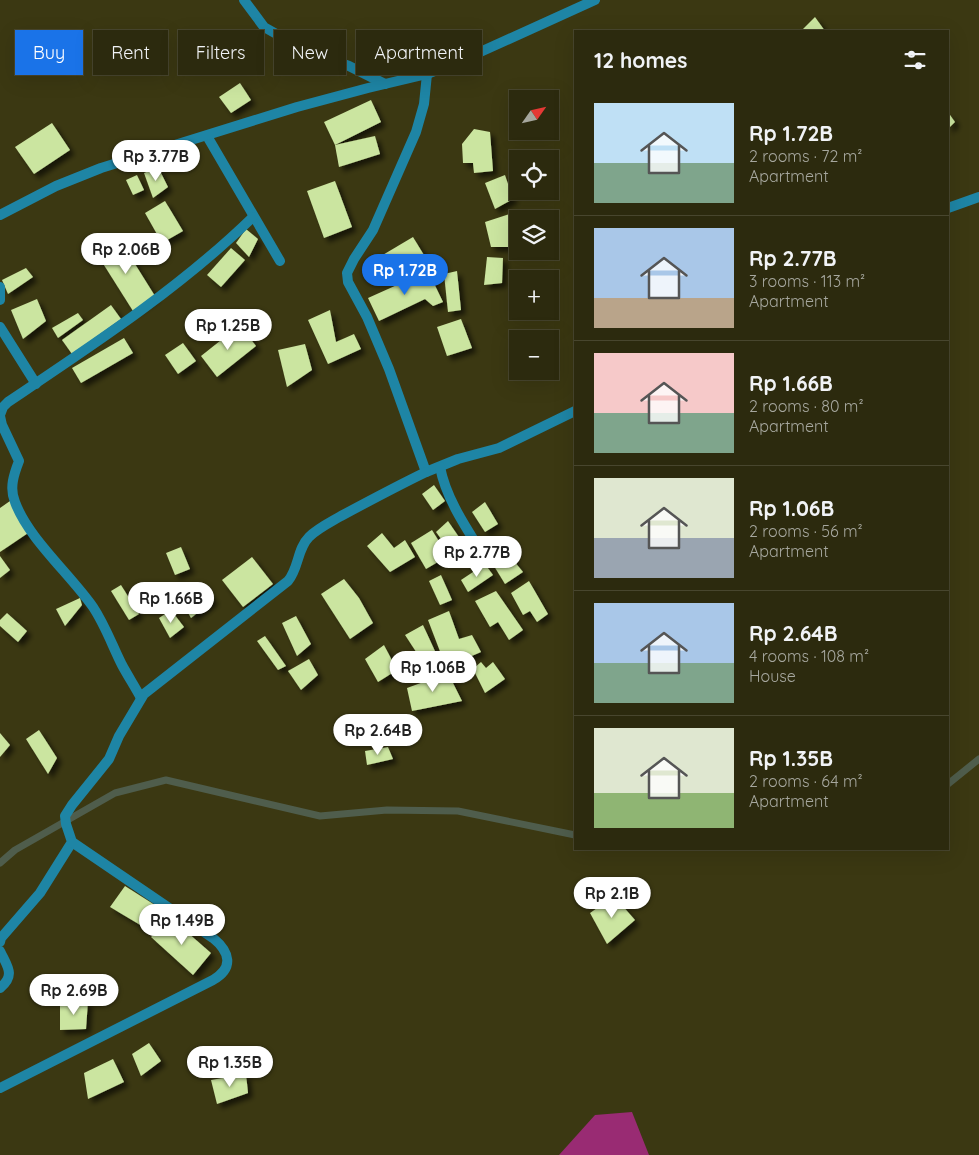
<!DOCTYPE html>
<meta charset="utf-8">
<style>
:root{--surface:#2c2a0e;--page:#38361c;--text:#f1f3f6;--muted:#a6a79e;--line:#48462e;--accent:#1a73e8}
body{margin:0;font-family:Quicksand,sans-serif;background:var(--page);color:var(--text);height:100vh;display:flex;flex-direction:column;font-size:19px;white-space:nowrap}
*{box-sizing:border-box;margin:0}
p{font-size:16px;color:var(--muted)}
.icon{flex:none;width:28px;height:28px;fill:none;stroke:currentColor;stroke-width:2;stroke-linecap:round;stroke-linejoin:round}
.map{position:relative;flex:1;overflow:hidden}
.drawer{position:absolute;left:574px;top:30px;width:375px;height:820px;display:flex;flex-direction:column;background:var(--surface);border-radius:0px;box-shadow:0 5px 20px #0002,0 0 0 1px var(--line)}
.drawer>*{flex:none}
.banner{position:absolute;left:15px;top:30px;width:475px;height:45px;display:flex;gap:10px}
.needle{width:32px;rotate:56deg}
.buttons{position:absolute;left:509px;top:90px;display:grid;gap:10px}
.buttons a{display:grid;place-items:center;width:50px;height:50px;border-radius:0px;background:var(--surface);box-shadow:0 5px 20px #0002,0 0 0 1px var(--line);font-size:25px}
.price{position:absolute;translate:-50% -42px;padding:0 11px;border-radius:18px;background:#fff;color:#222;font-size:16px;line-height:32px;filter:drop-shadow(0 1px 2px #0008)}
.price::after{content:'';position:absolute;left:50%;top:30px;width:15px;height:11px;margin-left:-8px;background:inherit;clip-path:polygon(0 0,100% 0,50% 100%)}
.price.selected{background:var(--accent);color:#fff}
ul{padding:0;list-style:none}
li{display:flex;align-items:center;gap:15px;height:125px;padding:0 20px}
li+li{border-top:1px solid var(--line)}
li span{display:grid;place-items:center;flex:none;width:140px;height:100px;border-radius:0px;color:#555}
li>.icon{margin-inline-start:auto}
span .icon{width:60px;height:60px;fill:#fffc;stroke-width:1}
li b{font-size:21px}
h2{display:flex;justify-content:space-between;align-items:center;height:60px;padding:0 20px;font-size:21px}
.pill{padding:0 18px;border-radius:0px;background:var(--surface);box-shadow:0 5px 20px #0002,0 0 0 1px var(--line);font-size:18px;line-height:45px}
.pill.selected{background:var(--accent);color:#fff}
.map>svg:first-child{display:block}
.forest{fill:#992b73}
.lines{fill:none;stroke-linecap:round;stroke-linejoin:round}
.stream{stroke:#4f5d4c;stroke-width:7}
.building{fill:#cbe5a0;filter:url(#shadow)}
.street{stroke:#1e85a5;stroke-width:10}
</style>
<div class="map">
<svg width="979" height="1155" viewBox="0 0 979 1155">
<defs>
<filter id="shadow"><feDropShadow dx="4.5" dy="4.5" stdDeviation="2.5" flood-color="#0009"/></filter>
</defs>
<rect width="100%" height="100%" fill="#3b3812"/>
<path class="forest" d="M 632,1112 L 649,1155 L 559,1155 L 595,1115 Z"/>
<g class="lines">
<g class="stream">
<path d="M 948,784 L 979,759"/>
<path d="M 0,863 L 15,850 L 115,793 L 166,780 L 320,816 L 387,810 L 458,811 L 575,835"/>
</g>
</g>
<g class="building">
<path d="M 815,17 L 825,31 L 801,31 Z"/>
<path d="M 240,83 L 251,100 L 231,113 L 219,97 Z"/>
<path d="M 371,100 L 381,122 L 335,145 L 324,122 Z"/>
<path d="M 948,112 L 955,122 L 948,129 Z"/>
<path d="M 52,123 L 70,150 L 34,174 L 15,147 Z"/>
<path d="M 474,129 L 490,132 L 493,171 L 474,173 L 473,163 L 463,163 L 462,144 Z"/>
<path d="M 375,136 L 380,154 L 339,167 L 335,145 Z"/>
<path d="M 158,167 L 168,187 L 153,198 L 144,173 Z"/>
<path d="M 137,175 L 144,190 L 133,195 L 126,180 Z"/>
<path d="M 505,175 L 513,199 L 495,209 L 485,183 Z"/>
<path d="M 335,181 L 352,227 L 324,238 L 307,191 Z"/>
<path d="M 165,201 L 183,231 L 162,243 L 145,213 Z"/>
<path d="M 525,209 L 526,219 L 518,219 L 518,247 L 491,247 L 485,222 Z"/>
<path d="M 246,229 L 258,239 L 249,257 L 236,243 Z"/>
<path d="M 413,237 L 430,265 L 398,284 L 381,256 Z"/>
<path d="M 120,240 L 155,296 L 133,311 L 97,254 Z"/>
<path d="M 231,248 L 245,260 L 221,287 L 207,275 Z"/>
<path d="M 487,257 L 503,258 L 502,283 L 484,285 Z"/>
<path d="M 26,268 L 33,277 L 8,294 L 2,280 Z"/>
<path d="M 428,271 L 443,302 L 433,306 L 425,299 L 379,321 L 368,298 Z"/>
<path d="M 457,271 L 461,310 L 448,312 L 444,274 Z"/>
<path d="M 37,299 L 46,321 L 23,339 L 11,310 Z"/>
<path d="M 111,305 L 121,319 L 72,354 L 62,340 Z"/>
<path d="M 330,310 L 336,342 L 354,334 L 361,349 L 328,364 L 308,320 Z"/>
<path d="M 78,313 L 83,320 L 58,338 L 52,328 Z"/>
<path d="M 461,319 L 472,348 L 447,356 L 437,327 Z"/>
<path d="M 240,325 L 256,346 L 217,377 L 201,356 Z"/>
<path d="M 124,338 L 133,353 L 81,383 L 72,368 Z"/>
<path d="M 183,343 L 196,361 L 178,374 L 165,355 Z"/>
<path d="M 305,344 L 312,370 L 287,387 L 278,350 Z"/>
<path d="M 434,485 L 445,501 L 433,510 L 422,494 Z"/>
<path d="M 10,501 L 31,531 L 0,552 L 0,508 Z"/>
<path d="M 485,502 L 498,524 L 485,532 L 472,512 Z"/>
<path d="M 448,521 L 463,543 L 450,551 L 436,532 Z"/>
<path d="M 432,530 L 448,556 L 426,569 L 411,543 Z"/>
<path d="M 382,533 L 394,548 L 405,540 L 415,557 L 390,572 L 367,546 Z"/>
<path d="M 496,539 L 523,572 L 505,584 L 483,548 Z"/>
<path d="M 181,547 L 190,569 L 175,575 L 166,553 Z"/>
<path d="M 0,556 L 10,570 L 0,578 Z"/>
<path d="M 252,557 L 273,584 L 243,607 L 222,580 Z"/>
<path d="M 485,564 L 493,575 L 468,592 L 461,580 Z"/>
<path d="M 441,575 L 452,600 L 440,605 L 429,581 Z"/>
<path d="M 344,579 L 359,598 L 373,623 L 350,639 L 321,594 Z"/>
<path d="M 529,581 L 548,614 L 537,622 L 530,611 L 523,615 L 511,593 Z"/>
<path d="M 121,585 L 139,614 L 129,620 L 111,591 Z"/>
<path d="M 202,586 L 214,600 L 191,618 L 181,600 Z"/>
<path d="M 496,591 L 523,630 L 509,640 L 498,622 L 490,627 L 475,601 Z"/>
<path d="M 80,598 L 82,605 L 65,626 L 56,609 Z"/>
<path d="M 171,610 L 184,627 L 170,638 L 159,618 Z"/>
<path d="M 449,611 L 459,639 L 472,635 L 481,652 L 446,667 L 428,620 Z"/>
<path d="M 7,613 L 27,631 L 18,642 L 0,626 L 0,620 Z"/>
<path d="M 296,616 L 311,644 L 297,656 L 282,623 Z"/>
<path d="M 423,625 L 440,662 L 428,670 L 405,635 Z"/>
<path d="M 265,636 L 286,666 L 278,670 L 257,641 Z"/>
<path d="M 384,645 L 397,670 L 378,682 L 365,659 Z"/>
<path d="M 309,659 L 318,675 L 301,690 L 288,671 Z"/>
<path d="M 481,662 L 486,668 L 493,662 L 505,679 L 485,693 L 473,669 Z"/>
<path d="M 448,673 L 462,701 L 412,711 L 407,688 Z"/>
<path d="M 39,730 L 57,758 L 48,774 L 26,739 Z"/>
<path d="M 0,733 L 10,745 L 0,757 Z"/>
<path d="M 388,747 L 393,759 L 367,765 L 365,751 Z"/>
<path d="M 125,886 L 158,907 L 147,929 L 110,907 Z"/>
<path d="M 614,896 L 635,920 L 607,944 L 590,913 Z"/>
<path d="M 171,918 L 211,953 L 193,975 L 151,937 Z"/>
<path d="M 88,1001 L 86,1029 L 60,1030 L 60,1005 Z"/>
<path d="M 149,1043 L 161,1061 L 141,1076 L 132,1054 Z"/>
<path d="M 113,1059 L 124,1082 L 88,1099 L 84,1073 Z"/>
<path d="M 246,1074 L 248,1093 L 217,1104 L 211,1080 Z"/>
</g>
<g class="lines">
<g class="street">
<path d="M 244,0 L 264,27 L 303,49 L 349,66 L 385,84"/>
<path d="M 427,74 L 424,104 L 416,132 L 373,230 L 354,259 L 347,273 L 348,282 L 367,317 L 389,369 L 426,472 L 458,459 L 499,448 L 575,411"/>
<path d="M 207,136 L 280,261"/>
<path d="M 948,208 L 979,197"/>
<path d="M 0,215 L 56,186 L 101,168 L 297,107 L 368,88 L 427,74 L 467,58 L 595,0"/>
<path d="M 0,287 L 0,300"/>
<path d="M 0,327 L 36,384"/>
<path d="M 0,415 L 3,407 L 8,402 C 93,345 180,288 253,217"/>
<path d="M 0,416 L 2,425 L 19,461 C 14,474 9,488 15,502 C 28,538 70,574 93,607 C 105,625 112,645 122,665 C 128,676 135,687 141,698"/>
<path d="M 440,467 C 446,498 465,526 482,553"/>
<path d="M 0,942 L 1,938 L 40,893 L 72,842 L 66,824 L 65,816 L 72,805 L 109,759 L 119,736 L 144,694 L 288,581 C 299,568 297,549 309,537 C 318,528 331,522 341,516 C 369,501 397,486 426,472"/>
<path d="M 0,951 C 7,966 16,975 0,988"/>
<path d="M 0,1088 L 213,980 C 234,968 230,952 213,938 L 72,842"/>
</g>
</g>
</svg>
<div class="buttons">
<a><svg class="needle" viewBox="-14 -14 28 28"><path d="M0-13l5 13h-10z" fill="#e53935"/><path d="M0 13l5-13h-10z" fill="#a6a79e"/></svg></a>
<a><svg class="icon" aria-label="locate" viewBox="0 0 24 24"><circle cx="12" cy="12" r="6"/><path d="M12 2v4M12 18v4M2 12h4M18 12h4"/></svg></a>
<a><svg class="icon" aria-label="layers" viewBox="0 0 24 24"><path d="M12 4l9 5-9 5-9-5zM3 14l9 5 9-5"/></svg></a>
<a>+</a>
<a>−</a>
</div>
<b class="price" style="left:156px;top:182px">Rp 3.77B</b>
<b class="price" style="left:126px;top:275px">Rp 2.06B</b>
<b class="price selected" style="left:405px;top:296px">Rp 1.72B</b>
<b class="price" style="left:228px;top:351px">Rp 1.25B</b>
<b class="price" style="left:477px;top:578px">Rp 2.77B</b>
<b class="price" style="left:171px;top:624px">Rp 1.66B</b>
<b class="price" style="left:433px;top:693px">Rp 1.06B</b>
<b class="price" style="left:378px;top:756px">Rp 2.64B</b>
<b class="price" style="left:612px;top:919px">Rp 2.1B</b>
<b class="price" style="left:182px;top:946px">Rp 1.49B</b>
<b class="price" style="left:74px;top:1016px">Rp 2.69B</b>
<b class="price" style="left:230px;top:1088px">Rp 1.35B</b>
<div class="banner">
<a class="pill selected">Buy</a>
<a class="pill">Rent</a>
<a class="pill">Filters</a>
<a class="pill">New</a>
<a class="pill">Apartment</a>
</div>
<section class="drawer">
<h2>12 homes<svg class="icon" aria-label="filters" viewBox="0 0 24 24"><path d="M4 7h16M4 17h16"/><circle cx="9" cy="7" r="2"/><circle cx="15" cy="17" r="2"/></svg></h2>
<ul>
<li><span style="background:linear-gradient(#bfe0f5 60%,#7fa58c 0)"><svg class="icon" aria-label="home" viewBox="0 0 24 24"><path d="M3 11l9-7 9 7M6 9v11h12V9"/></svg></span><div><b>Rp 1.72B</b><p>2 rooms · 72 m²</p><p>Apartment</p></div></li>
<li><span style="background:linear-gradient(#a9c7e8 70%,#b9a48a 0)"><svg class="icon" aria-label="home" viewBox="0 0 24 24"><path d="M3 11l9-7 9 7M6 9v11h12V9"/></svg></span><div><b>Rp 2.77B</b><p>3 rooms · 113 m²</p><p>Apartment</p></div></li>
<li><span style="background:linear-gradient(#f6c9c9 60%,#7fa58c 0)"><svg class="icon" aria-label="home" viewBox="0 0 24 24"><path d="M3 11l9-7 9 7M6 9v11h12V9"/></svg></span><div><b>Rp 1.66B</b><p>2 rooms · 80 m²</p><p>Apartment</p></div></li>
<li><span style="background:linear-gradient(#dfe7d0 60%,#9aa5b1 0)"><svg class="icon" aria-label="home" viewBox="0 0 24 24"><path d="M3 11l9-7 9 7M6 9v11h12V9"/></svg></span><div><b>Rp 1.06B</b><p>2 rooms · 56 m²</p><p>Apartment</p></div></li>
<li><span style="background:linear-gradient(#a9c7e8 60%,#7fa58c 0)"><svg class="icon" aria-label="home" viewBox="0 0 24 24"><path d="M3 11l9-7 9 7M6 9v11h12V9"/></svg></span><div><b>Rp 2.64B</b><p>4 rooms · 108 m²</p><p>House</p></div></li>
<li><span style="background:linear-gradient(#dfe7d0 65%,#8fb573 0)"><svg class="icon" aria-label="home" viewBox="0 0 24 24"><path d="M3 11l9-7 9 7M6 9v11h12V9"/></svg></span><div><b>Rp 1.35B</b><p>2 rooms · 64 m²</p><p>Apartment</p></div></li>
</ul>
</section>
</div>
